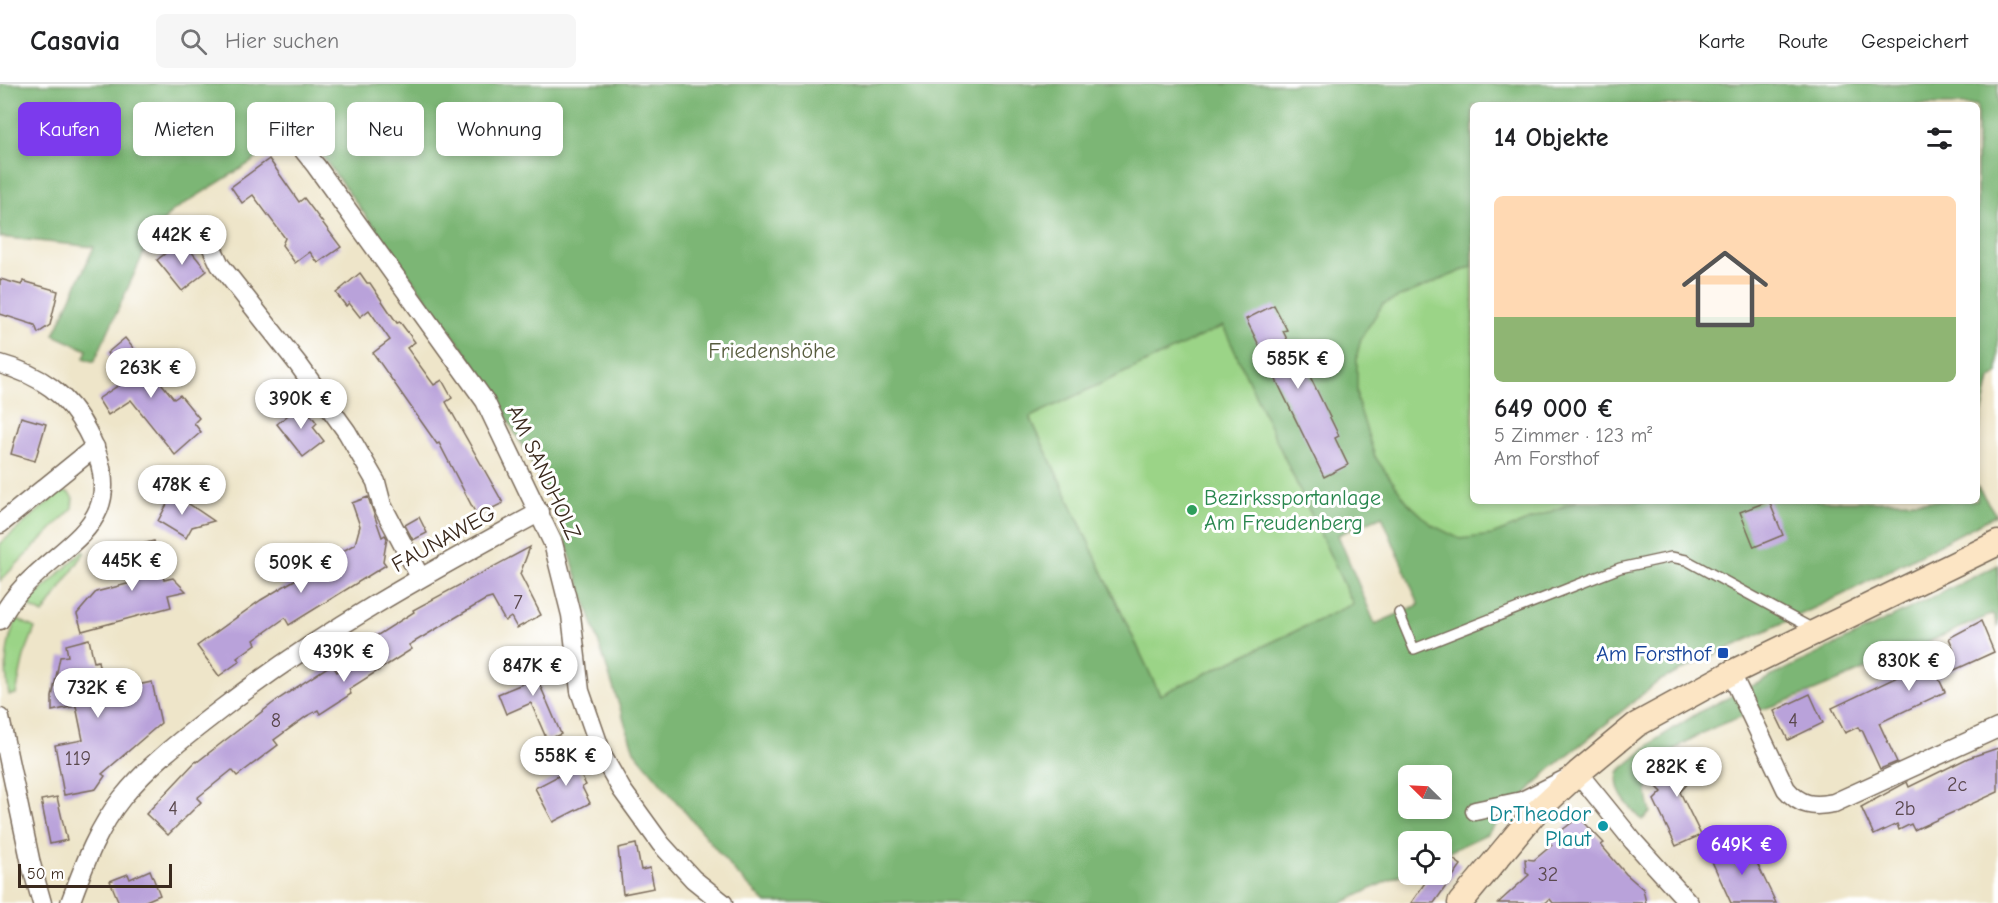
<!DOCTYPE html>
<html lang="de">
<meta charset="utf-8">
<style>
:root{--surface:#fff;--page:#f6f6f6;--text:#202124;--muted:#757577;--line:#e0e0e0;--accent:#7c3aed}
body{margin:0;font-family:"Comic Neue",sans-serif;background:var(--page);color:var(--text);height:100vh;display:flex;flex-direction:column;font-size:22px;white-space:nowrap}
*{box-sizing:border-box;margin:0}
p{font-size:20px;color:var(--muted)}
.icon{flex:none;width:33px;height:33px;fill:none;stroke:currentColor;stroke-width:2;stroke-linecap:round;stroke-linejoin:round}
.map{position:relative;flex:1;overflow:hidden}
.details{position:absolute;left:1470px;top:18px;width:510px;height:402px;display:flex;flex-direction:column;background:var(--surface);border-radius:9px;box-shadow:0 3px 9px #0003}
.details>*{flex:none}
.banner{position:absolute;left:18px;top:18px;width:570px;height:54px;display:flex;gap:12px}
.needle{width:39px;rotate:294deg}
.controls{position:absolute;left:1398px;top:681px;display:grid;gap:12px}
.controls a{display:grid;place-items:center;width:54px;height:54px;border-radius:9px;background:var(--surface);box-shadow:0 3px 9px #0003;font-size:30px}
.scale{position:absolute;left:18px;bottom:15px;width:154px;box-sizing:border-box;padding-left:6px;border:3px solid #3b2a1e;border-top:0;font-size:16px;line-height:21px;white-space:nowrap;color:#3b2a1e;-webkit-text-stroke:4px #fff;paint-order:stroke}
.price{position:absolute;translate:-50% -51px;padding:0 14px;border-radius:21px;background:#fff;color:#222;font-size:20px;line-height:39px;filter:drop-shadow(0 2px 3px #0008)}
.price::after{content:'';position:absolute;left:50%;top:36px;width:18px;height:14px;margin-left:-9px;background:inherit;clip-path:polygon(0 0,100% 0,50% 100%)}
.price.on{background:var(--accent);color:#fff}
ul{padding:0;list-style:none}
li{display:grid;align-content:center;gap:12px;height:318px;padding:0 24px}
li span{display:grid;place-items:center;height:186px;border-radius:9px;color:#555}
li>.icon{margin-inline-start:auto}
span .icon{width:108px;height:108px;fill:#fffc;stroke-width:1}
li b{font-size:26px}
h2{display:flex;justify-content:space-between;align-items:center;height:72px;padding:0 24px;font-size:26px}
.chip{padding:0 21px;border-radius:9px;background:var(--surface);box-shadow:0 3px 9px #0003;font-size:21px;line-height:54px}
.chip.on{background:var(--accent);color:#fff}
header{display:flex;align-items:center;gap:36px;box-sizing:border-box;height:84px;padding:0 30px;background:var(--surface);border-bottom:2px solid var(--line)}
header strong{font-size:28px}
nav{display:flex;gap:33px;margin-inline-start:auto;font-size:21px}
.search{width:420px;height:54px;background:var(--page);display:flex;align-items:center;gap:15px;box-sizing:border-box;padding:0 21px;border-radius:9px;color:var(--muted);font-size:22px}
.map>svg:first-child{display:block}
.green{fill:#9bd487;stroke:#6b7f52;stroke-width:1.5}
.forest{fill:#7cb674;stroke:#5c7049;stroke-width:1.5;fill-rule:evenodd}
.building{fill:#b9a2da}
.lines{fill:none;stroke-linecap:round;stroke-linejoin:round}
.lane-casing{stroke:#7a6b5a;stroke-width:12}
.street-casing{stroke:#7a6b5a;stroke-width:21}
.secondary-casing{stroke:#7a6b5a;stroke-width:27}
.lane{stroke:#fff;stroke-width:9}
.street{stroke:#fff;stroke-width:18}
.secondary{stroke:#fce5c4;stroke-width:24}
.leisure-dot{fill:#2e9e5b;stroke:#fff;stroke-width:2}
.transit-dot{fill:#1a4fb4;stroke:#fff;stroke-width:2}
.culture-dot{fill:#0f9aa8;stroke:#fff;stroke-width:2}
.labels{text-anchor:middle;stroke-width:6;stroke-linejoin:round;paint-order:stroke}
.number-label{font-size:20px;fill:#5a484d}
.park-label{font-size:22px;fill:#585d3e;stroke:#fff}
.street-label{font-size:22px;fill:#3b2a1e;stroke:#fff}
.leisure-label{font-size:22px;fill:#27864d;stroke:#fff;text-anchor:start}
.transit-label{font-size:22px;fill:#164399;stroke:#fff;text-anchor:end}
.culture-label{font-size:22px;fill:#0d838f;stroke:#fff;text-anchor:end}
</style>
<header>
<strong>Casavia</strong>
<div class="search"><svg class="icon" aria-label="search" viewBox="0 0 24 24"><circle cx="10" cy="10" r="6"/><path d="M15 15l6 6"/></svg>Hier suchen</div>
<nav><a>Karte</a><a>Route</a><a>Gespeichert</a></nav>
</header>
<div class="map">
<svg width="1998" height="819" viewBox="0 0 1998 819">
<rect width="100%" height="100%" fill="#fff"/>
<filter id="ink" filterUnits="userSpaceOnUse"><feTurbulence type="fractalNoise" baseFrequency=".0167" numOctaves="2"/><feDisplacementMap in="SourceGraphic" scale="12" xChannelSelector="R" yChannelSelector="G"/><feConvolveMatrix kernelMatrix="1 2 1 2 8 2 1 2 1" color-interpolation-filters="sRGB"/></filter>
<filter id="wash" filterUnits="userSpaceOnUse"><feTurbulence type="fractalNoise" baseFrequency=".008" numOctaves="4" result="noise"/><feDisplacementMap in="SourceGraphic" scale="24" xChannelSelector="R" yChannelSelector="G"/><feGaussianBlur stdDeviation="1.35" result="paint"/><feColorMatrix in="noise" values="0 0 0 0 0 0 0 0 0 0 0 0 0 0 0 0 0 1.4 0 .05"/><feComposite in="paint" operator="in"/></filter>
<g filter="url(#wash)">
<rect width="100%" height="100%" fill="#eee5c9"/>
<g class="green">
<path d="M 1473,182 L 1473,417 L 1577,417 C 1546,429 1494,459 1461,455 C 1448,453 1431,441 1422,432 C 1404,416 1385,393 1375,372 C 1354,327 1342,260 1381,222 C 1391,212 1456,190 1473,182 Z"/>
<path d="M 1223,241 L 1353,520 L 1160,611 L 1030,333 Z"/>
<path d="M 60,408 L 68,408 L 73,414 L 72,425 L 0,497 L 0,460 Z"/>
<path d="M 83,467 L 85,468 L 43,530 L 26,521 Z"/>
<path d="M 17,535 L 35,544 L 24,572 L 16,610 L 9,611 C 4,584 5,560 17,535 Z"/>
</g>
<g class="forest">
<path d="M 0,0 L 1998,0 L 1998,289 L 1990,295 L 1977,351 L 1977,21 L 1473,21 L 1473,182 L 1383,220 L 1361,254 L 1357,271 L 1357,316 L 1375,373 L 1408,419 L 1432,441 L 1460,455 L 1492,451 L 1577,417 L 1977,417 L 1977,402 L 1996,431 L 1842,511 L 1659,597 L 1548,687 L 1487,750 L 1442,771 L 1442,758 L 1408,758 L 1408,787 L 1342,819 L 766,819 L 736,789 L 634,667 L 553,419 L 488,299 L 303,46 L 171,128 L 152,151 L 94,278 L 84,274 L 87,266 L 54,251 L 94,163 L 0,153 ZM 1223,242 L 1353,520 L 1160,611 L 1030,333 ZM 1382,432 L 1419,521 L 1375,540 L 1338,451 ZM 1408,692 L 1442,692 L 1442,724 L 1408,724 Z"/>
<path d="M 1998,481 L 1998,543 L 1993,530 C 1934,555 1876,581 1816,606 C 1764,628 1702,638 1660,678 C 1645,692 1645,710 1651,728 L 1642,736 C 1628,721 1614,710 1618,688 L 1657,655 L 1701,627 Z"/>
</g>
<g id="blocks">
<g class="building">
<path d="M 269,75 L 299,118 L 304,114 L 341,163 L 318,179 L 310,168 L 295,179 L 282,161 L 285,154 L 253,111 L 242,119 L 231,103 Z"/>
<path d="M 182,156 L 207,187 L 182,207 L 157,176 Z"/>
<path d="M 360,189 L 367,199 L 370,199 L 397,239 L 400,238 L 415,258 L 407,264 L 434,301 L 442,296 L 452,314 L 446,318 L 503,419 L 477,432 L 439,359 L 437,360 L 373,269 L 390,256 L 369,226 L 360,233 L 349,219 L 346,222 L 336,209 Z"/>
<path d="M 0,195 L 22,201 L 23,197 L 58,207 L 50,241 L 38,249 L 35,241 L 0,230 Z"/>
<path d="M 1274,221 L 1287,246 L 1283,247 L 1297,276 L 1301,274 L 1339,352 L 1335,354 L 1348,381 L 1324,393 L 1246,235 Z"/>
<path d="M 125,254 L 174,315 L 180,311 L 199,334 L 194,339 L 201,348 L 175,371 L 131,316 L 108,331 L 98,315 L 128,295 L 107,269 Z"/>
<path d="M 302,320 L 317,339 L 313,343 L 324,357 L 303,373 L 277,340 Z"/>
<path d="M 21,333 L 46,340 L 35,377 L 11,370 Z"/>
<path d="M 173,409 L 214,437 L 192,443 L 186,454 L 158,437 Z"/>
<path d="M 368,413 L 382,453 L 385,451 L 387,454 L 383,477 L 386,481 L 289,541 L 285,534 L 254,556 L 256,560 L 237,574 L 240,577 L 219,592 L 197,562 L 261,516 L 355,460 L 360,442 L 352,419 Z"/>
<path d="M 1769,417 L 1783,451 L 1754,463 L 1740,428 Z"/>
<path d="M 419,433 L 427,449 L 413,456 L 405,441 Z"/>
<path d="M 154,457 L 164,496 L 173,494 L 186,507 L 168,511 L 171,523 L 82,547 L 77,530 L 96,508 L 131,499 L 125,477 L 135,462 Z"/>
<path d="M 530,463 L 520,490 L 541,531 L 517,544 L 511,533 L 505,537 L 492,514 L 485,516 L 409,561 L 412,565 L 349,605 L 351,610 L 320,630 L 318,626 L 307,632 L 274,656 L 278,661 L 237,692 L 232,686 L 197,714 L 201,718 L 168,751 L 146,730 L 196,677 L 197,678 L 277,616 L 332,580 L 337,588 L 363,571 L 359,563 L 414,528 L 413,526 Z"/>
<path d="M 1981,537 L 1994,568 L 1941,592 L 1939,595 L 1945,608 L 1879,639 L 1897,678 L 1880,685 L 1862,646 L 1860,647 L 1858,643 L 1845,649 L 1832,624 L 1954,566 L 1949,554 Z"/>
<path d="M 89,555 L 94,578 L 98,577 L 104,608 L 152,598 L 161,639 L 102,690 L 105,692 L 96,705 L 64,711 L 55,661 L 83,656 L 76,622 L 52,627 L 52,613 L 60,573 L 68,572 L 66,561 Z"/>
<path d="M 545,571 L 552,587 L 537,594 L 561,650 L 547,656 L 531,619 L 506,630 L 498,610 L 532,596 L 525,579 Z"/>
<path d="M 1810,610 L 1823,639 L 1788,656 L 1774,627 Z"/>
<path d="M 578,660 L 587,681 L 578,686 L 586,701 L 582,703 L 590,719 L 553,738 L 535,704 L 566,688 L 559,668 Z"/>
<path d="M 1998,664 L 1998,708 L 1914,746 L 1911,740 L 1899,746 L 1897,740 L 1874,751 L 1861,723 L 1907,698 L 1909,703 L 1968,674 Z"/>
<path d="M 1681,666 L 1701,685 L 1680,708 L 1701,751 L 1676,762 L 1654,716 L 1662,708 L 1652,698 Z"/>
<path d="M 57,713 L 67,756 L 50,760 L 41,716 Z"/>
<path d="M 1579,733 L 1604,759 L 1601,761 L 1626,790 L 1643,805 L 1646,819 L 1553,819 L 1550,815 L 1545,819 L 1498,819 L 1529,791 L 1526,788 L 1525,775 L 1534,776 L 1552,761 L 1548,757 Z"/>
<path d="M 1746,756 L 1776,819 L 1731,819 L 1710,773 Z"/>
<path d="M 636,760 L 641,786 L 650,784 L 654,804 L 623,810 L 618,764 Z"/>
<path d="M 1442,767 L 1461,781 L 1434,819 L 1411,819 L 1431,790 L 1442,790 Z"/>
<path d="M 150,786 L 160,811 L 141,819 L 119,819 L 110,797 L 128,790 L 130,795 Z"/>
</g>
</g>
</g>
<g filter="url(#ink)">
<use href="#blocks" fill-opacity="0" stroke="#7a6b5a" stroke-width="1.5"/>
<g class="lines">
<defs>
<path id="lane" d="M 1399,529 L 1414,565 L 1620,484 L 1671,473 L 1686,476 L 1815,546"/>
<g id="street">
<path d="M 276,32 L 316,82 L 485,317 L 553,459 L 571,531 L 580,607 L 603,673 L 622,706 L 661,760 L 693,795 L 723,819"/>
<path d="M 205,149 L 220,181 L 298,280 L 347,348 L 376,398 L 382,421 L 420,493"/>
<path d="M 0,280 C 40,291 68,310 87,347 C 143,454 39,458 0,536"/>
<path d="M 0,440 L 95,363"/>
<path d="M 1731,589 L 1786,705 C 1800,722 1814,723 1834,719 L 1998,644"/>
<path d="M 0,634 L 31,780 L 42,819"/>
<path d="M 1475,727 L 1522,717 L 1578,689 L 1633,757 L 1689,819"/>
<path d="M 70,819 C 84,782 97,745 122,714 C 150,679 185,653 220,626 C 320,548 429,488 540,428"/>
</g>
<path id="secondary" d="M 1460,819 L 1533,731 L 1578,689 L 1636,641 L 1731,589 L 1998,459"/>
</defs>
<use href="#lane" class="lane-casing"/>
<use href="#street" class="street-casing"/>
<use href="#secondary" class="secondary-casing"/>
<use href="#lane" class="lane"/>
<use href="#street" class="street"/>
<use href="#secondary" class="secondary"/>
</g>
</g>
<circle class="leisure-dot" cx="1192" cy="426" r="6"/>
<rect class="transit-dot" x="1717" y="563" width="12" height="12" rx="3"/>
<circle class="culture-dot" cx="1603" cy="742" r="6"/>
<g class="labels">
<g class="number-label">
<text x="518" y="525">7</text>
<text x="276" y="643">8</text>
<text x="1793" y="643">4</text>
<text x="78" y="681">119</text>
<text x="1957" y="707">2c</text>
<text x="173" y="731">4</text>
<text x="1905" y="731">2b</text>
<text x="1548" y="797">32</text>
</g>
<g class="park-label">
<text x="772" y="274">Friedenshöhe</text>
</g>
<g class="street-label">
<text transform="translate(545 388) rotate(65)" y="8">AM SANDHOLZ</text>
<text transform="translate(443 454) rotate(-29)" y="8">FAUNAWEG</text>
</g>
<g class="leisure-label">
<text x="1204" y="421">Bezirkssportanlage<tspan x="1204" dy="25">Am Freudenberg</tspan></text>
</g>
<g class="transit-label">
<text x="1711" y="577">Am Forsthof</text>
</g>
<g class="culture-label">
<text x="1591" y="737">Dr.Theodor<tspan x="1591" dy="25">Plaut</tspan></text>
</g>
</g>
</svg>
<div class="controls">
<a><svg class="needle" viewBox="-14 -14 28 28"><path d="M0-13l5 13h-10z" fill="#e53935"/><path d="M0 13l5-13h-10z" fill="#757577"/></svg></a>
<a><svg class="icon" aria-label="locate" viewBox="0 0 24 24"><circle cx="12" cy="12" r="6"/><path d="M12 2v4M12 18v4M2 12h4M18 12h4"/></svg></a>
</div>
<div class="scale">50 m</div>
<b class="price" style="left:182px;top:182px">442K €</b>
<b class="price" style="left:1298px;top:306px">585K €</b>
<b class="price" style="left:151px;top:315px">263K €</b>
<b class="price" style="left:301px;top:346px">390K €</b>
<b class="price" style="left:182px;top:432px">478K €</b>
<b class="price" style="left:132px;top:508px">445K €</b>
<b class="price" style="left:301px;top:510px">509K €</b>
<b class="price" style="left:344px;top:599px">439K €</b>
<b class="price" style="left:1909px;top:608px">830K €</b>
<b class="price" style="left:533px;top:613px">847K €</b>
<b class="price" style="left:98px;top:635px">732K €</b>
<b class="price" style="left:566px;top:703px">558K €</b>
<b class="price" style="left:1677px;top:714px">282K €</b>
<b class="price on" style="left:1742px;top:792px">649K €</b>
<div class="banner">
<a class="chip on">Kaufen</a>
<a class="chip">Mieten</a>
<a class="chip">Filter</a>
<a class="chip">Neu</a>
<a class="chip">Wohnung</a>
</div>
<section class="details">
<h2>14 Objekte<svg class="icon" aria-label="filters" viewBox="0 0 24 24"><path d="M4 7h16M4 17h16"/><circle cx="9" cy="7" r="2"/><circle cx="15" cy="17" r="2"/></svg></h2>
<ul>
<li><span style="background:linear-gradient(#ffd9b3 65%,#8fb573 0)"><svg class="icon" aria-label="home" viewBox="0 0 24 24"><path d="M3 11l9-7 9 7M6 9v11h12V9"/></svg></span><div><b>649 000 €</b><p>5 Zimmer · 123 m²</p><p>Am Forsthof</p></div></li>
</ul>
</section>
</div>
